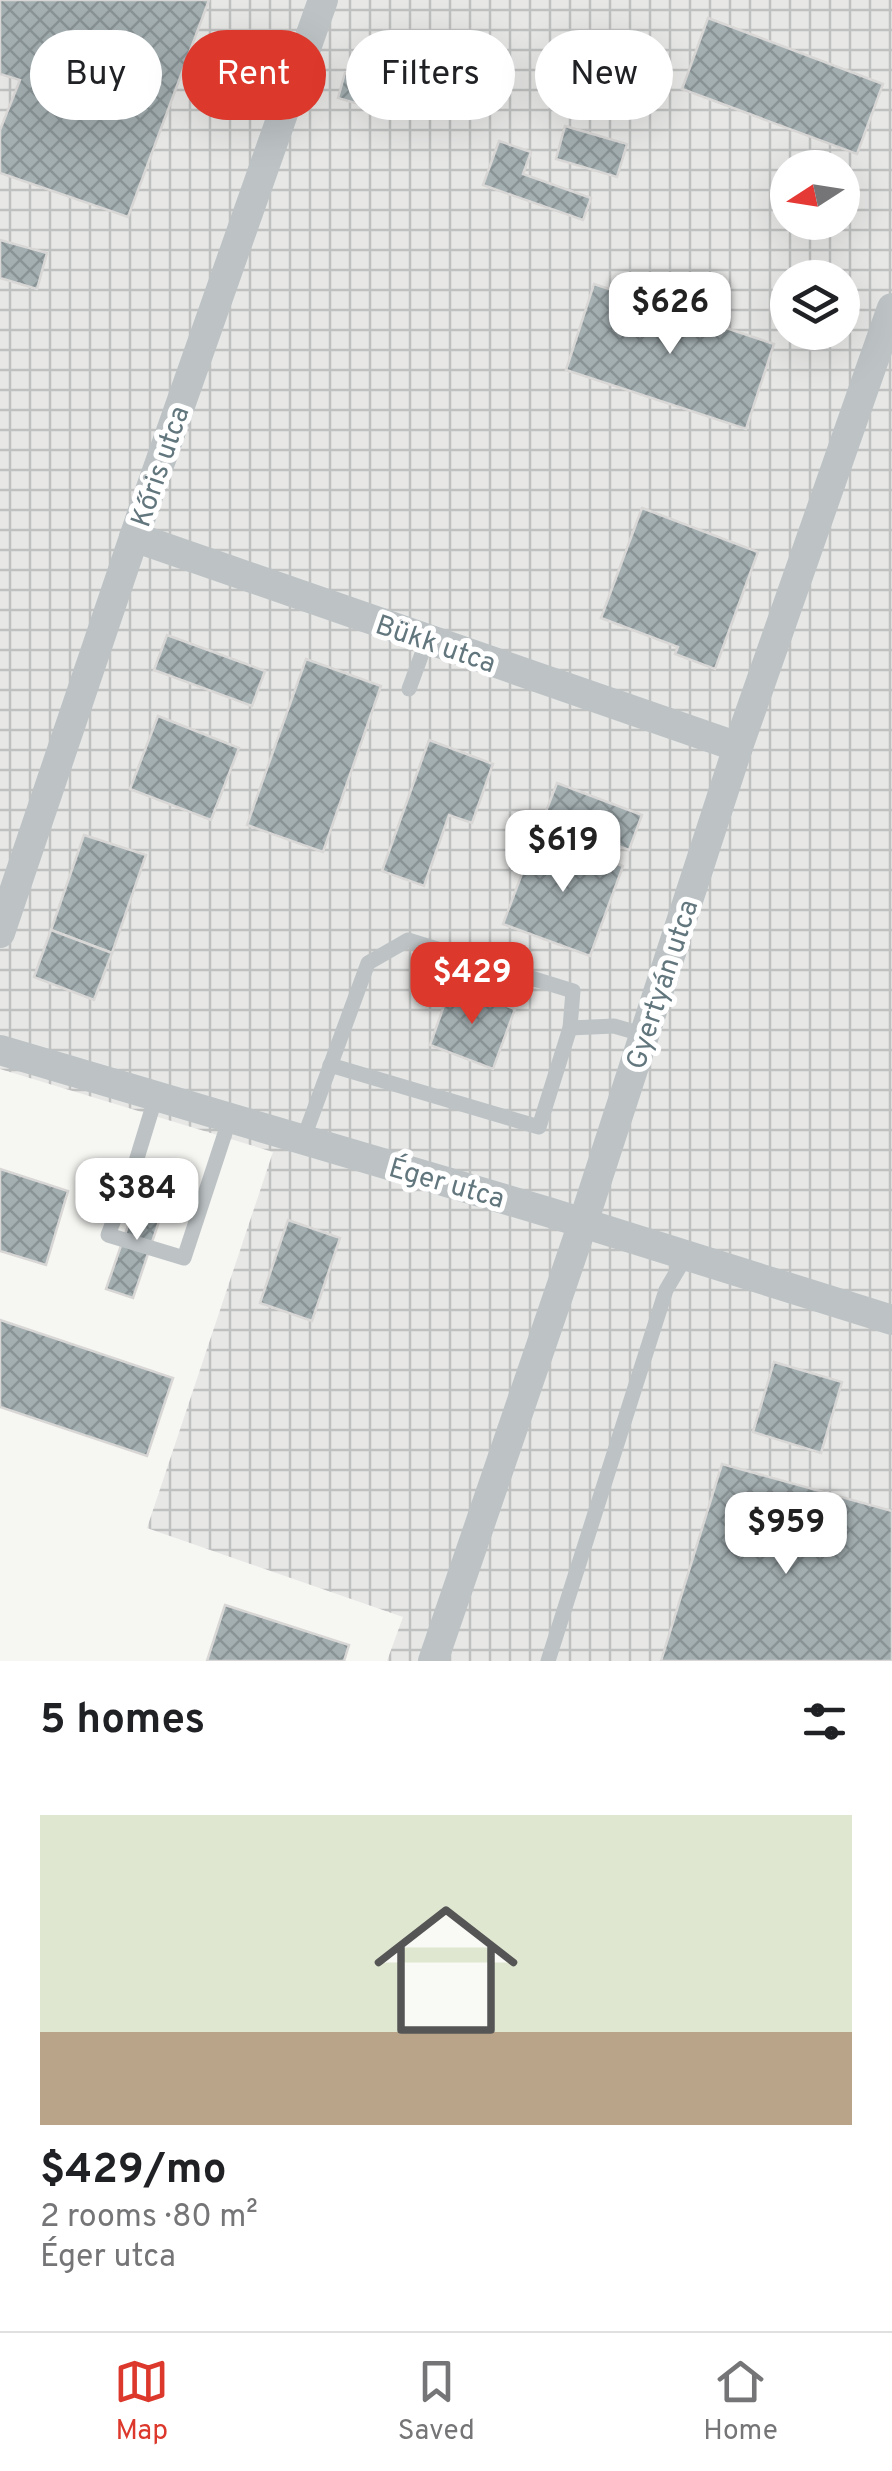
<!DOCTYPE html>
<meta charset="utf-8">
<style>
:root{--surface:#fff;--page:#f6f6f6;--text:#202124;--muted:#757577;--line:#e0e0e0;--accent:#dd382c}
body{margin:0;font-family:Overpass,sans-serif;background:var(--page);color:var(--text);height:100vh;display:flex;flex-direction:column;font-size:38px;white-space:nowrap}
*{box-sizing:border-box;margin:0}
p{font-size:32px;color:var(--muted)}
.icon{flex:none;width:55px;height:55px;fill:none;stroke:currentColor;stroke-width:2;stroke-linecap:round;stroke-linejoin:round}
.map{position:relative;height:1661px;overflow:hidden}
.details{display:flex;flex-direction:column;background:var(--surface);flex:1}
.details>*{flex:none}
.banner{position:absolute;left:30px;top:30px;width:832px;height:90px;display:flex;gap:20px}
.needle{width:65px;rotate:258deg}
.buttons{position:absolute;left:770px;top:150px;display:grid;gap:20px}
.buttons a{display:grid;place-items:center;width:90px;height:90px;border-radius:50%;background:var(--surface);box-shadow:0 10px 40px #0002;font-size:50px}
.price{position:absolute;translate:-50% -85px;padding:0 22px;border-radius:20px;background:#fff;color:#222;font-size:32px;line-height:65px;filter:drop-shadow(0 2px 5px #0008)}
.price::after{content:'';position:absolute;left:50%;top:60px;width:30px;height:22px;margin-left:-15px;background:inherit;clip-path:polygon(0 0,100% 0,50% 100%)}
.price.on{background:var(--accent);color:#fff}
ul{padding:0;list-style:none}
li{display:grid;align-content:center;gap:20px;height:530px;padding:0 40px}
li+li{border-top:2px solid var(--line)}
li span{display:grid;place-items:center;height:310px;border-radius:0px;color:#555}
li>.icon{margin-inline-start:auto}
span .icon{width:180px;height:180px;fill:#fffc;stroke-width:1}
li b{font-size:42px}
h2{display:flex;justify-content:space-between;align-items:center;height:120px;padding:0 40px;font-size:42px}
.pill{padding:0 35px;border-radius:45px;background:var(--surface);box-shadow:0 10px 40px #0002;font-size:35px;line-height:90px}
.pill.on{background:var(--accent);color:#fff}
.menu{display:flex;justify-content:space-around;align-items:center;height:140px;border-top:2px solid var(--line);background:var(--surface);font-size:28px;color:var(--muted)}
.menu a{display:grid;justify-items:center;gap:5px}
.menu .on{color:var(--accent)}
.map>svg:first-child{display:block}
.industrial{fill:url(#industrial-grid);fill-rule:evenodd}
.building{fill:url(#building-cross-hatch);stroke:#d8d7d6;stroke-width:2.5}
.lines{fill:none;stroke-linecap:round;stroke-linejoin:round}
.lane{stroke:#bdc3c5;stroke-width:15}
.street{stroke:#bdc3c5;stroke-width:30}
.labels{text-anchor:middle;stroke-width:10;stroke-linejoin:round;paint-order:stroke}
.street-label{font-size:28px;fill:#62767d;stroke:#fff}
</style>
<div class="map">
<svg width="892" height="1661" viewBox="0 0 892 1661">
<defs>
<pattern id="industrial-grid" width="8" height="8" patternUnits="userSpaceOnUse" patternTransform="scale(2.5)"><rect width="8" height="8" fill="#e7e7e6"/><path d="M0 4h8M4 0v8" fill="none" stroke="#bfc0c0"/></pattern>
<pattern id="building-cross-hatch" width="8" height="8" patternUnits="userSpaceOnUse" patternTransform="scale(2.5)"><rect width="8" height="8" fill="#a4afb2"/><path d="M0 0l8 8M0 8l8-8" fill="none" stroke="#899396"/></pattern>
</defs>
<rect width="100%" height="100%" fill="#f6f6f3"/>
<path class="industrial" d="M 0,0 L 892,0 L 892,1661 L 387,1661 L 403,1617 L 147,1528 L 273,1152 L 0,1069 ZM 788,168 L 842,168 L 842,222 L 788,222 ZM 788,278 L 842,278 L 842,332 L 788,332 Z"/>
<g class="building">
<path d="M 0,0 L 209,0 L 128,217 L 0,173 L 0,130 L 20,80 L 0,74 Z"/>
<path d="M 708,18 L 883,84 L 857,154 L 682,89 Z"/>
<path d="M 345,73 L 399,89 L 392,114 L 338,98 Z"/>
<path d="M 565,126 L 627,144 L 617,177 L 556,159 Z"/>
<path d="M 499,141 L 531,152 L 523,174 L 591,198 L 583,220 L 483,185 Z"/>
<path d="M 0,240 L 47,253 L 37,289 L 0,278 Z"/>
<path d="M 594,284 L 774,344 L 746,429 L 566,370 Z"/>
<path d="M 642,508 L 758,552 L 715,669 L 675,654 L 678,647 L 601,618 Z"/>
<path d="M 167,635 L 265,671 L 252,706 L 154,670 Z"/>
<path d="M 306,659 L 381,686 L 323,852 L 247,825 Z"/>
<path d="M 158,716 L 239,748 L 211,820 L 130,789 Z"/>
<path d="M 429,740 L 493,764 L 472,823 L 449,815 L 424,886 L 382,871 Z"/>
<path d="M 557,783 L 642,815 L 629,850 L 597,838 L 591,854 L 565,845 L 571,829 L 543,819 Z"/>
<path d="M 537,834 L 623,866 L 590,956 L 503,924 Z"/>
<path d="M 84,835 L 146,855 L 112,953 L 51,930 Z"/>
<path d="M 51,930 L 112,953 L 94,1000 L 34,977 Z"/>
<path d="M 451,986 L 515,1009 L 493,1069 L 430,1045 Z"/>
<path d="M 0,1169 L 68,1191 L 46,1265 L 0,1251 Z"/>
<path d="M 141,1188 L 167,1198 L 133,1298 L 106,1289 Z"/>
<path d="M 288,1220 L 340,1238 L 312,1321 L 260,1303 Z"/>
<path d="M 0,1320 L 173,1378 L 147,1456 L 0,1407 Z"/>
<path d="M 774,1362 L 842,1382 L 821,1453 L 753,1432 Z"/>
<path d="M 722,1464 L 892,1511 L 892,1661 L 661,1661 Z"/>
<path d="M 225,1605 L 349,1645 L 344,1661 L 207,1661 Z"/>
</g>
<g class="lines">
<g class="lane">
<path d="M 409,689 L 427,640"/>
<path d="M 330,1065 L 539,1127 L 570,1028"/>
<path d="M 156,1096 L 134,1168 L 108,1235 L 184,1258 L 230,1118"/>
<path d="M 303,1140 L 368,963 L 408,940 L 573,991 L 570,1028 L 614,1026 L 645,1035"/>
<path d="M 548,1661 L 666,1290 L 686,1256"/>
</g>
<g class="street">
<path d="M 134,537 L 738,747"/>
<path d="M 0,933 L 145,505 L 323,0"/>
<path d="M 0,1050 L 548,1212 L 892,1320"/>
<path d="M 433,1661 L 583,1223 L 738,747 L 892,308"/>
</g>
</g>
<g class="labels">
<g class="street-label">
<text transform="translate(159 466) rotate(-71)" y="10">Kőris utca</text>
<text transform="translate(436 643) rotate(19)" y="10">Bükk utca</text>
<text transform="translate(661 984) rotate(-72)" y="10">Gyertyán utca</text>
<text transform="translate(447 1182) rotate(16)" y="10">Éger utca</text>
</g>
</g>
</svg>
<div class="buttons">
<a><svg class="needle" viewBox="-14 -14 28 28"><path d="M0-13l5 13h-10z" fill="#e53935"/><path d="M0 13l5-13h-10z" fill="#757577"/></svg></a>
<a><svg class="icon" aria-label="layers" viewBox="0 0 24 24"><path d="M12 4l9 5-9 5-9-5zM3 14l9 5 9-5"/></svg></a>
</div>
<b class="price" style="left:670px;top:357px">$626</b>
<b class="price" style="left:563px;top:895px">$619</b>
<b class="price on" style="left:472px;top:1027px">$429</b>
<b class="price" style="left:137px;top:1243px">$384</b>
<b class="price" style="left:786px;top:1577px">$959</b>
<div class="banner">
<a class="pill">Buy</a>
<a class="pill on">Rent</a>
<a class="pill">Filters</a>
<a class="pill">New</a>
</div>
</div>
<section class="details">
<h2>5 homes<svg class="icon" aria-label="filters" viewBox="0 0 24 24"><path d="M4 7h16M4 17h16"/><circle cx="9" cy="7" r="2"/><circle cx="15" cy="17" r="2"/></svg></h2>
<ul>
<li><span style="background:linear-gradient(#dfe7d0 70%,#b9a48a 0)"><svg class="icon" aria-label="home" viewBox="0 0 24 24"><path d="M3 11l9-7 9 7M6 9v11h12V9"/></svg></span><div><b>$429/mo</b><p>2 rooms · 80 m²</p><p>Éger utca</p></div></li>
</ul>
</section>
<nav class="menu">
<a class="on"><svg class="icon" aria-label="map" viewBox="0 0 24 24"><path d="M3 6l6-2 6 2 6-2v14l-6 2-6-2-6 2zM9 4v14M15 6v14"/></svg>Map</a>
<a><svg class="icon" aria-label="saved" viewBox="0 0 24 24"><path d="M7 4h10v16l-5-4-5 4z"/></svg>Saved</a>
<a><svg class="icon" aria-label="home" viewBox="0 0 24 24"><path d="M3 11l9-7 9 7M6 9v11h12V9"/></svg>Home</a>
</nav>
